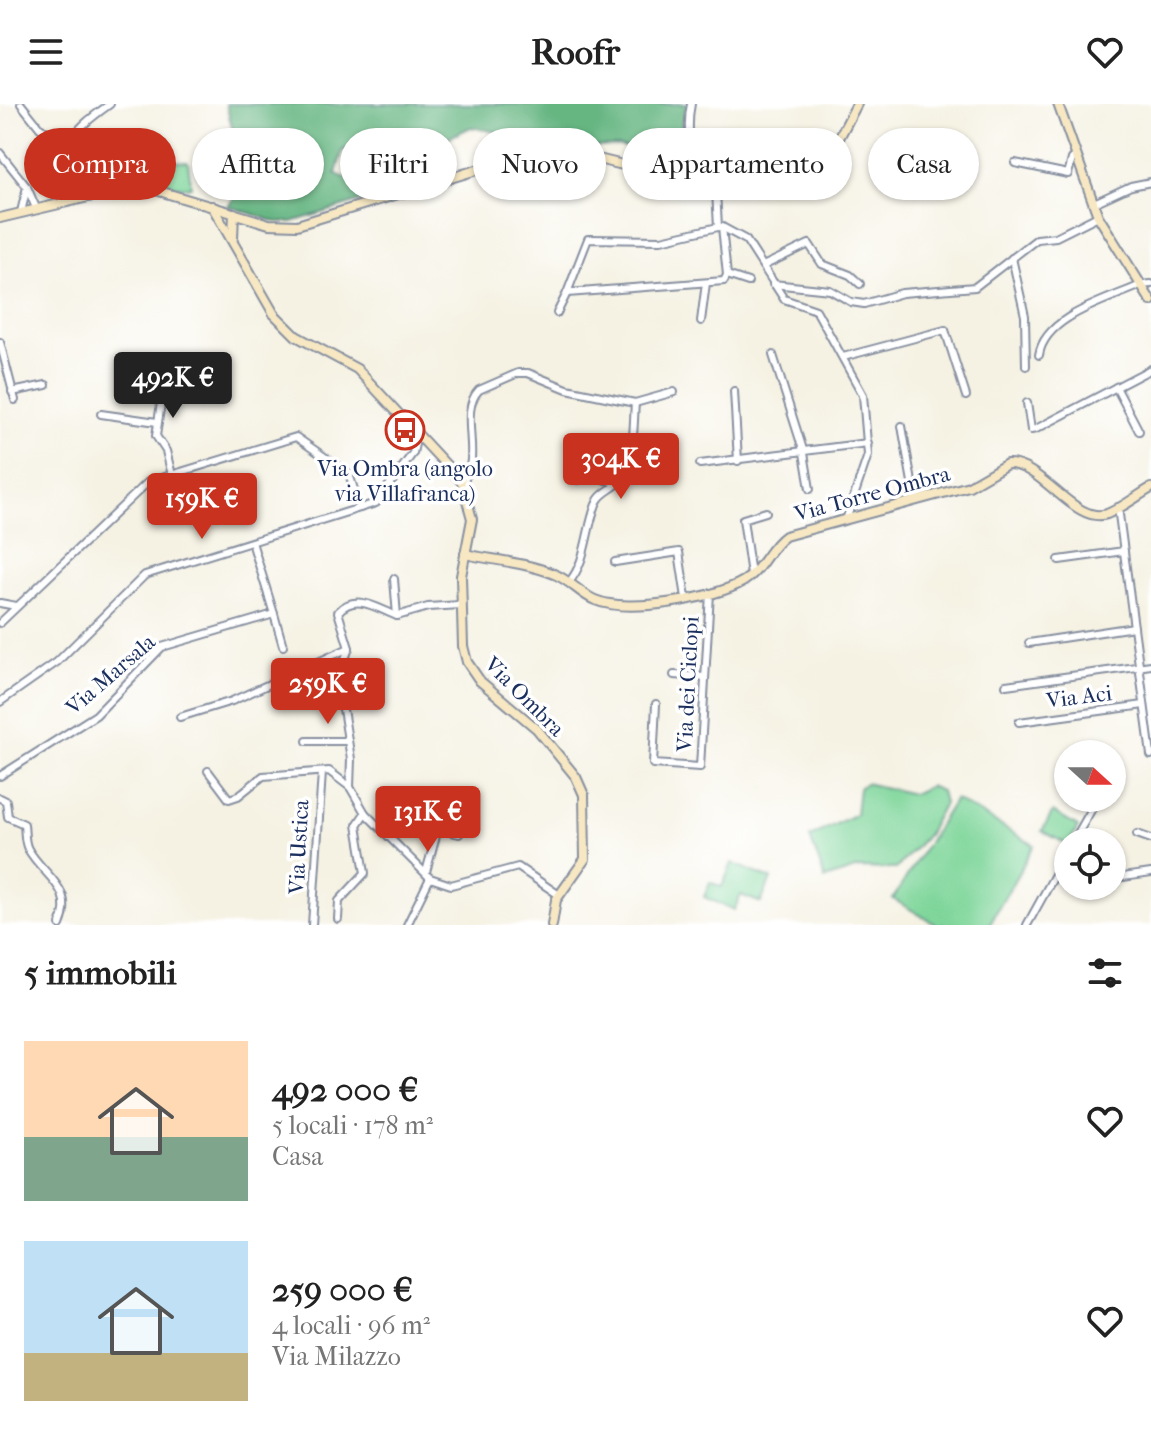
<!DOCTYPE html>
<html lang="it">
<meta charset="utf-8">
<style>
:root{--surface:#fff;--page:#f2f2f2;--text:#222;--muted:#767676;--accent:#c8321e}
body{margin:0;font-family:"IM FELL French Canon",serif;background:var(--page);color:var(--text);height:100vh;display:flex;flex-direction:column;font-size:30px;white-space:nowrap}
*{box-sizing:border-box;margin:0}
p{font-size:26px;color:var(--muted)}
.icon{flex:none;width:44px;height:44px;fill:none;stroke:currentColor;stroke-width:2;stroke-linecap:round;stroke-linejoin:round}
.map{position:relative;height:821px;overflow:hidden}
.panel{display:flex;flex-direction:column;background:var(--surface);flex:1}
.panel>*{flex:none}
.top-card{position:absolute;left:24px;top:24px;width:1104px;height:72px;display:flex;gap:16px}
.needle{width:52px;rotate:111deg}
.controls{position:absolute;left:1054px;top:636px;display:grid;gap:16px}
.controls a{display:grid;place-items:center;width:72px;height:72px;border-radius:50%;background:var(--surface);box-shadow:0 2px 6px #0004;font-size:40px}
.price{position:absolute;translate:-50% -68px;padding:0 18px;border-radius:8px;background:var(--accent);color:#fff;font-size:26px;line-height:52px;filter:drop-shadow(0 2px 4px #0008)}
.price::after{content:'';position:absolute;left:50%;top:48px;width:24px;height:18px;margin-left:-12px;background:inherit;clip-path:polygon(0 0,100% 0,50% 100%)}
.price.active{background:#222;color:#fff}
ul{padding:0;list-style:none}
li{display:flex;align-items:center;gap:24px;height:200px;padding:0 24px}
li span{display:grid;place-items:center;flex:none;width:224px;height:160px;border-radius:0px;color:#555}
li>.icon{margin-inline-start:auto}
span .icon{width:96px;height:96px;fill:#fffc;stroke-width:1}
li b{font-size:34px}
h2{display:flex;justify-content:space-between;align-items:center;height:96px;padding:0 24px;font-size:34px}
.pill{padding:0 28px;border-radius:36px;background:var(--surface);box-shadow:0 2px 6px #0004;font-size:28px;line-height:72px}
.pill.active{background:var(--accent);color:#fff}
header{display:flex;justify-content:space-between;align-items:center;height:104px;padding:0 24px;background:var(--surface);font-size:36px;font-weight:700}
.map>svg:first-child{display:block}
.green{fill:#7ed59a;stroke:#4c827c;stroke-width:2}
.forest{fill:#66b682;stroke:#407270;stroke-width:2}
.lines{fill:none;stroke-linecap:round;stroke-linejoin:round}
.street-casing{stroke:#8890a0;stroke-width:10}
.secondary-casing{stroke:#8890a0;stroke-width:12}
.street{stroke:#fff;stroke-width:6}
.secondary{stroke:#f7e8c3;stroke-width:8}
.labels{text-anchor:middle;stroke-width:7;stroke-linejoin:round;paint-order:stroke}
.poi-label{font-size:22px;fill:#1b2f5e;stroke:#fff}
.street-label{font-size:22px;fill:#1b2f5e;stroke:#fff}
</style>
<header><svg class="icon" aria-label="menu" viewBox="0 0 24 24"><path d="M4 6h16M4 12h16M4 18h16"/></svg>Roofr<svg class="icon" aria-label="heart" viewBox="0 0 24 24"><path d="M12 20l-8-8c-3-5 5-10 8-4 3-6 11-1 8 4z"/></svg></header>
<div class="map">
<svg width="1151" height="821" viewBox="0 0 1151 821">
<rect width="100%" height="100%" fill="#fff"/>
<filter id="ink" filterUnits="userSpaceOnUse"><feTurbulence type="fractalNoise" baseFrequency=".0125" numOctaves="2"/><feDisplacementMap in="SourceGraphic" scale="16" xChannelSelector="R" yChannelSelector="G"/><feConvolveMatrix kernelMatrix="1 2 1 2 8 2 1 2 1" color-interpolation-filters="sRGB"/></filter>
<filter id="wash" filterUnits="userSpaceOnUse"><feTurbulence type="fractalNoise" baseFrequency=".006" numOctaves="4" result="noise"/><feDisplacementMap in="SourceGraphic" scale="32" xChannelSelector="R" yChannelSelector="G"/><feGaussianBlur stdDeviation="1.8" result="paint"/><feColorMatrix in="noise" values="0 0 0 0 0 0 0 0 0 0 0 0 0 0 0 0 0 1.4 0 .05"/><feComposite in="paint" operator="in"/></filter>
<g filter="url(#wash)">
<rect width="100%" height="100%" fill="#f5f2e3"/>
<g class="green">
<path d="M 164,57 L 188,58 L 191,83 L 163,81 Z"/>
<path d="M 865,679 L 913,690 L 929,682 L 941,687 L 944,699 L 927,731 L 896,765 L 858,764 L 825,775 L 810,733 L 856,710 L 859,684 Z"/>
<path d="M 955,695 L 1034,741 L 989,821 L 937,821 L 893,795 Z"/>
<path d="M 1053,708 L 1078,723 L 1068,741 L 1042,727 Z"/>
<path d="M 732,759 L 771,775 L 761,799 L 741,791 L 734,806 L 704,793 L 710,778 L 722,783 Z"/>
</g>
<path class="forest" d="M 226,0 L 688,0 L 681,23 L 687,32 L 688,67 L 651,49 L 619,42 L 536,45 L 506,30 L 471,23 L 433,41 L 441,72 L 398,86 L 390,56 L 361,45 L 343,46 L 336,70 L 361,80 L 365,96 L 292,118 L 276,118 L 228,102 L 257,63 L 233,27 Z"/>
</g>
<g filter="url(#ink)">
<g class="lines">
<defs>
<g id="street">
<path d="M 21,0 L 40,24 L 68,40"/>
<path d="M 0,49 L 27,83 L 36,104"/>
<path d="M 1015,59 L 1068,70 L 1072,55 L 1077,51"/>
<path d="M 690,80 C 694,53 685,26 691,0"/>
<path d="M 716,87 L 718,123 L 722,123 L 727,171 L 724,177 L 567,189 L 588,135 L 661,136 L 718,123"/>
<path d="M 62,98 C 62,42 65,32 110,0"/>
<path d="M 1094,99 L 1131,82 L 1151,78"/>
<path d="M 21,108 L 27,83"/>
<path d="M 722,123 L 746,136 L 784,195 L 816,206 L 863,291 L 868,351 L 846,416"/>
<path d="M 1012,154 L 1025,212 L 1026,262"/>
<path d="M 763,162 L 809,140 L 822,160 L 850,171 L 860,180"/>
<path d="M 727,171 L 748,178"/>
<path d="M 773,180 L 830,186 L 851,198 L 864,200 L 902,189 L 975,183 L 1037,135 L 1056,133 L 1098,112"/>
<path d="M 557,209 L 567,189"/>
<path d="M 701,217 L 706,179"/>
<path d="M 0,238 L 15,296"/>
<path d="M 773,251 L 804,349 L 810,385"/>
<path d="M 1039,251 C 1045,212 1108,196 1141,181 L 1151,180"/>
<path d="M 843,253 L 945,226 L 966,292"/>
<path d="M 167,259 L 156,332 L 166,347 L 172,371"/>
<path d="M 1116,283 L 1139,327"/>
<path d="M 734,287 L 738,357"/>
<path d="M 12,288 L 46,281"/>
<path d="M 635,299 L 674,288"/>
<path d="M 1027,299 L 1031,326 L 1036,325 L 1151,265"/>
<path d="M 101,310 L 157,318"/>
<path d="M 902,322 L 915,395"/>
<path d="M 700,360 L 868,339"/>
<path d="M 578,376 L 589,370 L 617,380"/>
<path d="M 462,378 C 484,354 457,309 479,286 L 518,269 L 528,269 L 567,285 L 635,299"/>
<path d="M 1118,403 L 1151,651"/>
<path d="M 1059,456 L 1124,447"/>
<path d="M 615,458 L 679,448 L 686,494"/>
<path d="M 751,471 L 743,415 L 766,408"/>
<path d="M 394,475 L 397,512"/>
<path d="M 569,478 C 587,458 586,423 597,398 C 602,387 613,386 620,377 C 635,355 633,324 635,299"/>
<path d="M 0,499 L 16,502"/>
<path d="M 274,510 L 283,542"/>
<path d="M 0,519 L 148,378 L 296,333 L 349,370 L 360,404"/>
<path d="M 1029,539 L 1134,523"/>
<path d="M 674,571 L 705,573"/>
<path d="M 1006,581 L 1151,561"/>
<path d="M 0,598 L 57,558 L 145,471 L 376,399 L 413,349 L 415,340 L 408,326 L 409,320"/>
<path d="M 656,600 L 653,660 L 700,663 L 710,489"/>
<path d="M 180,613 L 232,597 L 349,544"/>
<path d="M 1019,618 L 1144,601"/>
<path d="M 307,637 L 348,637"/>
<path d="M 208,667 L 229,695 L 238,692 L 263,672 L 329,667 L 350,683 L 365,709 L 430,774 L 451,781 L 518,763 L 559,791"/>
<path d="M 0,672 L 96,611 L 162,543 L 274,510 L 252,438"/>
<path d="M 350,683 L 351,655 L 338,574 L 349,544 L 338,508 C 356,488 378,505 397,512 L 428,503 L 461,501"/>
<path d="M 0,694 L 6,697 L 8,713 L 24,720 C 25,728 24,738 28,745 C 44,773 76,784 60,821"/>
<path d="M 1137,730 L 1151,735"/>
<path d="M 1073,738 L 1098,694"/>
<path d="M 426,768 L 438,725 L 459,730"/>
<path d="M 1116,774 L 1151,769"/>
<path d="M 338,815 L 339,797 L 365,769 L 357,721 L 365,709"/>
<path d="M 312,821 L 322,668"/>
<path d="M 407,821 L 430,774"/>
<path d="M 1027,821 L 1068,747"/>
</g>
<g id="secondary">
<path d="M 1058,0 L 1098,112 L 1151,197"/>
<path d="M 212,102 L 274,210 L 296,232 L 357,265 L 462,378 L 472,415 L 461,472 L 463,542 L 467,558 L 480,577 L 537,625 L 576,673 L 584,691 L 585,755 L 556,796 L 552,821"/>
<path d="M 0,114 L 139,81 L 269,120 L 297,121 L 532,49 L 557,45 L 734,88 L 785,72 L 823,55 L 838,36 L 857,0"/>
<path d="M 233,134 L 234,109"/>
<path d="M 465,450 C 493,456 527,459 554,470 C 570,476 580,490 595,496 C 628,510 714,495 744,477 C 762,466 768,444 785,432 L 969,382 L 1007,360 C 1041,358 1074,421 1107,410 C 1122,404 1137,392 1151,384"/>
</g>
</defs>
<use href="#street" class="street-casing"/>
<use href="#secondary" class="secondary-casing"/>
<use href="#street" class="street"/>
<use href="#secondary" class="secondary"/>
</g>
</g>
<defs>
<symbol id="bus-ring" viewBox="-11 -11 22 22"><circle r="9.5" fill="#fff" stroke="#c8321e" stroke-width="1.5"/><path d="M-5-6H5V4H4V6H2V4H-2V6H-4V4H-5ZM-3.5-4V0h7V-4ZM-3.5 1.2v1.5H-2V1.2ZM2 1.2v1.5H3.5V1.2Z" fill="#c8321e"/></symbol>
</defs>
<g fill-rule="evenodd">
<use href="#bus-ring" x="383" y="304" width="44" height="44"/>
</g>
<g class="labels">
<g class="poi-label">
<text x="405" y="372">Via Ombra (angolo<tspan x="405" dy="25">via Villafranca)</tspan></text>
</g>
<g class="street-label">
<text transform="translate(872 389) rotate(-15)" y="8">Via Torre Ombra</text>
<text transform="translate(110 570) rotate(-41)" y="8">Via Marsala</text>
<text transform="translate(687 580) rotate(-87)" y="8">Via dei Ciclopi</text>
<text transform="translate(525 592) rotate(45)" y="8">Via Ombra</text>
<text transform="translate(1079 592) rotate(-7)" y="8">Via Aci</text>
<text transform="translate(298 743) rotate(-87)" y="8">Via Ustica</text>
</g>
</g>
</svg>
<div class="controls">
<a><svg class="needle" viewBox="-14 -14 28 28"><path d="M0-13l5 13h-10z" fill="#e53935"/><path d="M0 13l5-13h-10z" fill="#767676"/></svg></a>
<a><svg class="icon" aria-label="locate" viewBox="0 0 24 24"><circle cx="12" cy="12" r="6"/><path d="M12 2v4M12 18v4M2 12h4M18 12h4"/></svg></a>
</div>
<b class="price active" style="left:173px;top:316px">492K €</b>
<b class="price" style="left:621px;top:397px">304K €</b>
<b class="price" style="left:202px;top:437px">159K €</b>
<b class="price" style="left:328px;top:622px">259K €</b>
<b class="price" style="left:428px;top:750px">131K €</b>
<div class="top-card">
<a class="pill active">Compra</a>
<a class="pill">Affitta</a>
<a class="pill">Filtri</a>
<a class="pill">Nuovo</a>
<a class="pill">Appartamento</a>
<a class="pill">Casa</a>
</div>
</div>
<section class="panel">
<h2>5 immobili<svg class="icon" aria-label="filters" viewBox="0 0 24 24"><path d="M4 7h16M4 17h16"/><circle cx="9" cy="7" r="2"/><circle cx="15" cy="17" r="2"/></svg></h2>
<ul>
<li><span style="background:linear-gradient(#ffd9b3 60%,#7fa58c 0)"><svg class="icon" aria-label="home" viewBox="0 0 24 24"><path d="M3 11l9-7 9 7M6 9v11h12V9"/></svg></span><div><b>492 000 €</b><p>5 locali · 178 m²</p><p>Casa</p></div><svg class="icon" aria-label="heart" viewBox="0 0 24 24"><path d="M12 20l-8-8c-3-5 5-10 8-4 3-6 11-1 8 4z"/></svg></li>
<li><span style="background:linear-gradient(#bfe0f5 70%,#c2b280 0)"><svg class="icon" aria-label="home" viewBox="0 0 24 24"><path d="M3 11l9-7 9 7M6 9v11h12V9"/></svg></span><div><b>259 000 €</b><p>4 locali · 96 m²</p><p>Via Milazzo</p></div><svg class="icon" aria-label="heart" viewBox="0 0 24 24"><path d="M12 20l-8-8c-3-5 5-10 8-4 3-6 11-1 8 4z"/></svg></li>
</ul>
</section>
